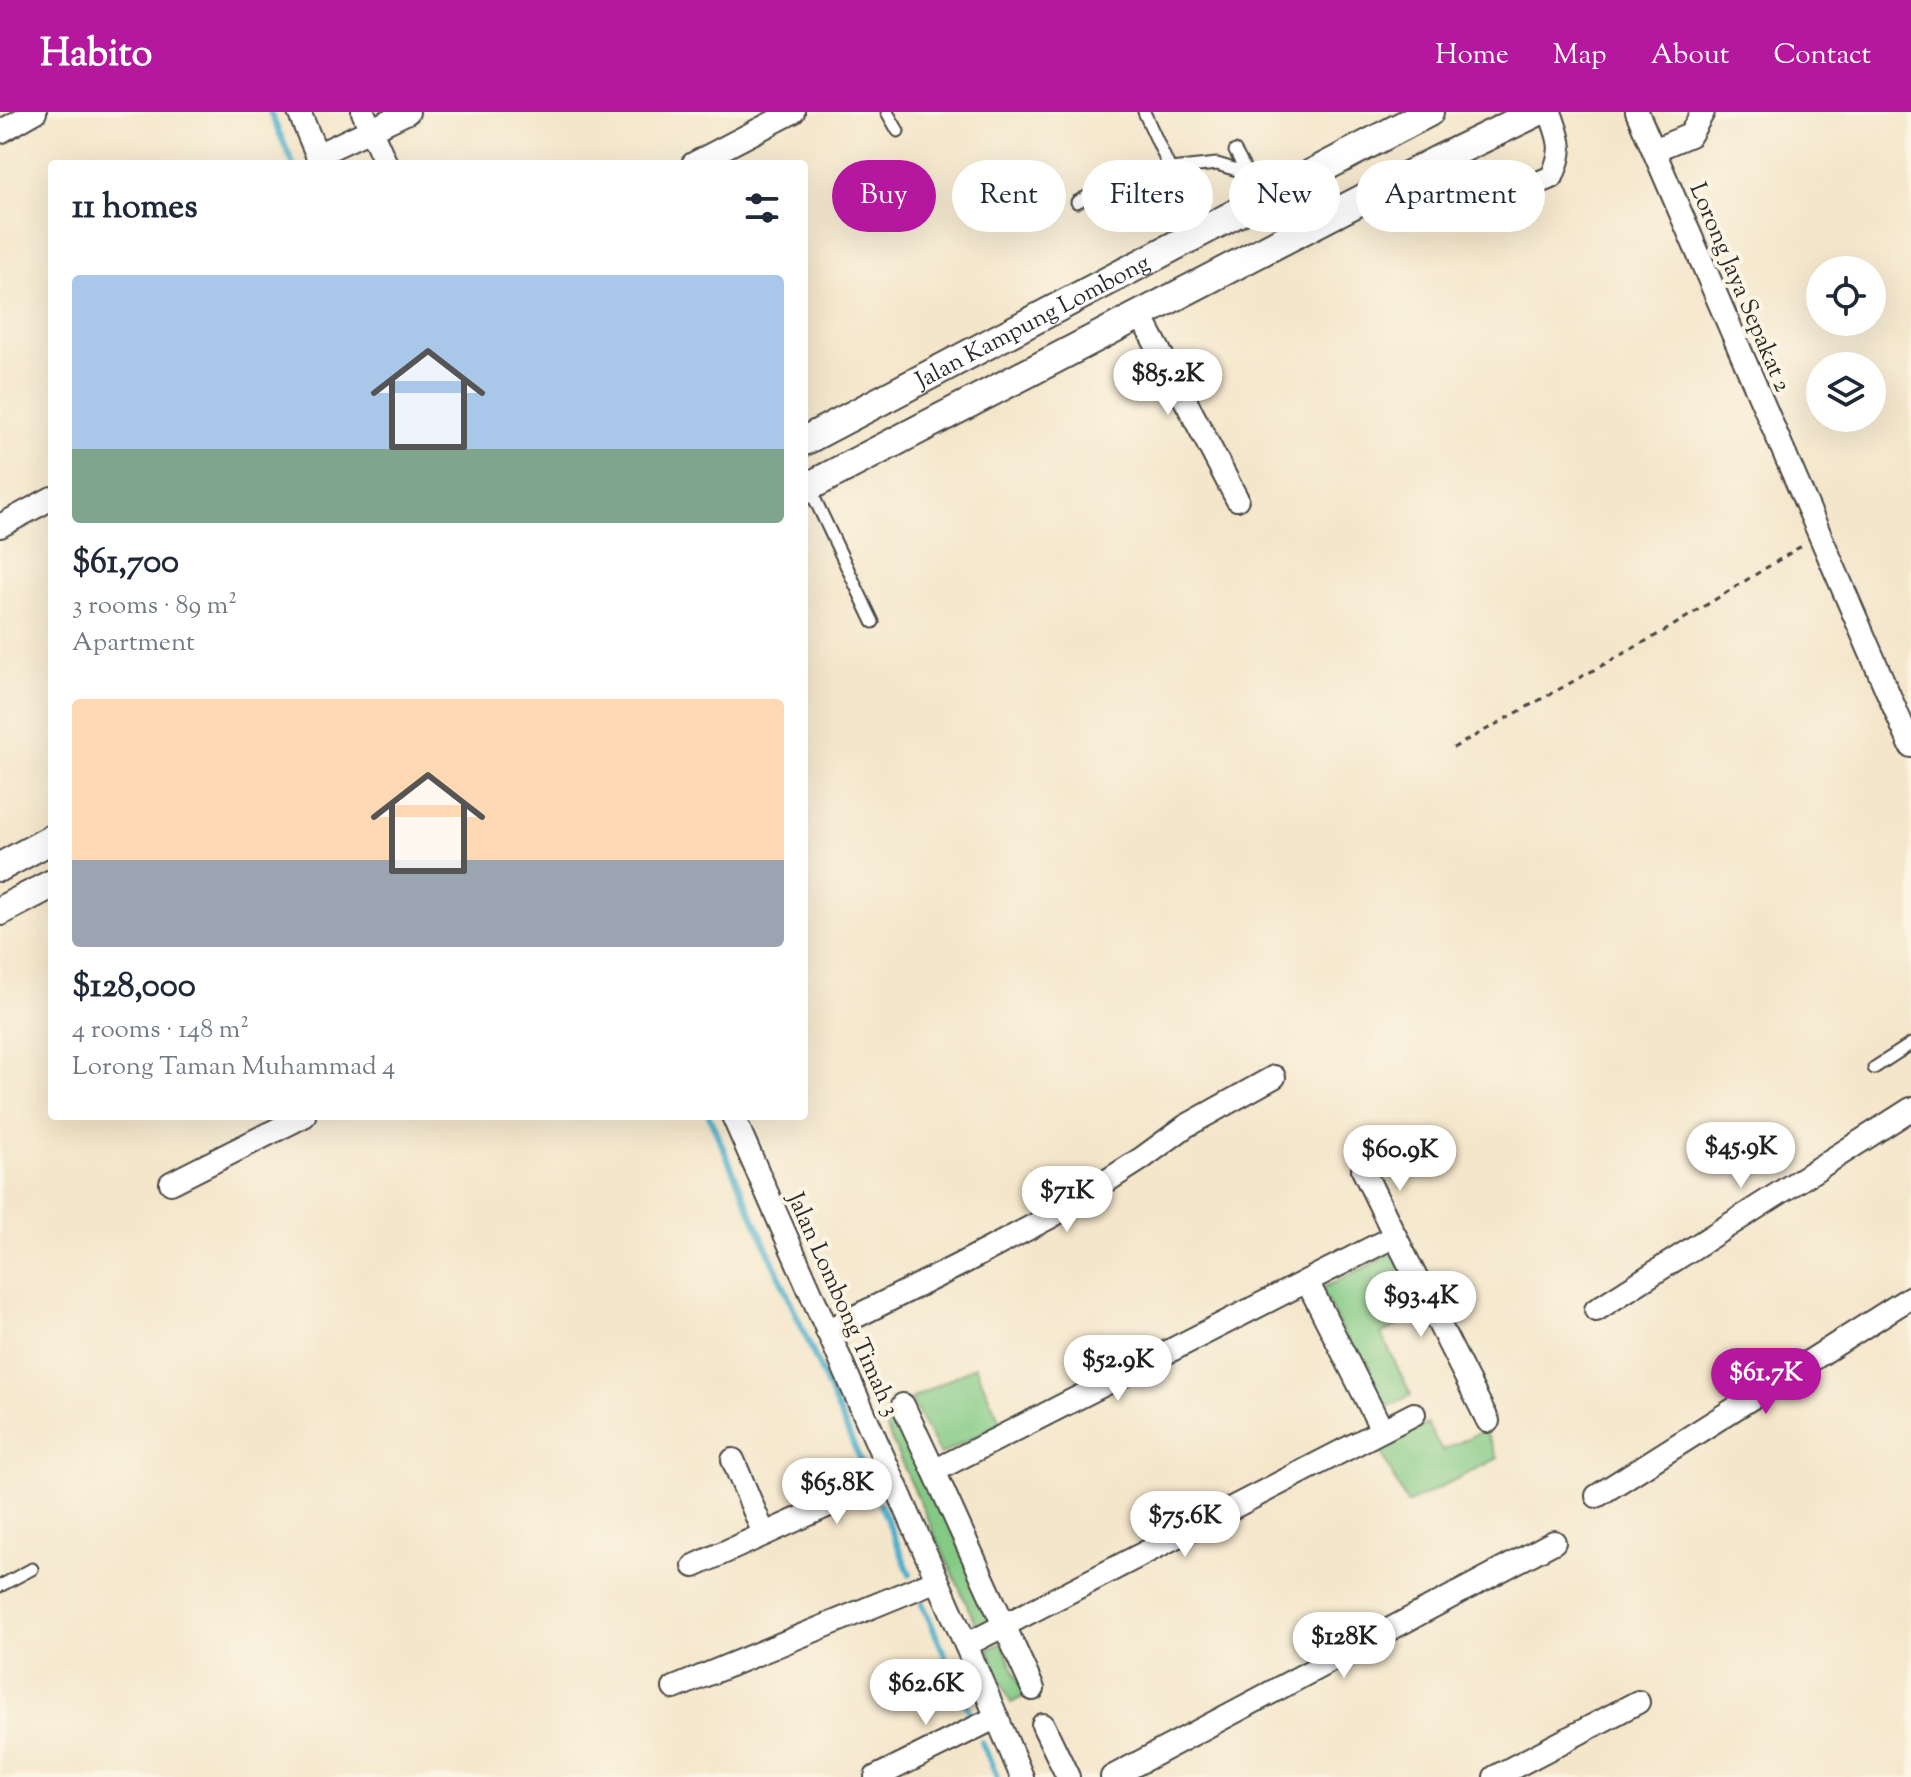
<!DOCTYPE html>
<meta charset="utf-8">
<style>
:root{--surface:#fff;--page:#f6f6f7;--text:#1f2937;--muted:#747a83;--accent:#b5179e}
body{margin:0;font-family:"Sorts Mill Goudy",serif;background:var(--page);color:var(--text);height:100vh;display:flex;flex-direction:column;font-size:30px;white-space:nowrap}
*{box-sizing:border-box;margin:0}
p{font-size:26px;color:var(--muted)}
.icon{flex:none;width:44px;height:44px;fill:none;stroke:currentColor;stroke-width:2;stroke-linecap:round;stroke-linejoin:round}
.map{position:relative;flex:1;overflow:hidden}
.drawer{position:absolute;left:48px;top:48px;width:760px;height:960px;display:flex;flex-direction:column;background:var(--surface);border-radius:8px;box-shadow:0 8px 32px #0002}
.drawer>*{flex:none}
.hud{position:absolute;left:832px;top:48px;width:760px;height:72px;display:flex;gap:16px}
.tools{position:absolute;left:1806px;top:144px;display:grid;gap:16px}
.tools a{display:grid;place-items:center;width:80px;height:80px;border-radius:50%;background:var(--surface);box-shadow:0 8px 32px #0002;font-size:40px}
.price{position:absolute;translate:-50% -68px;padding:0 18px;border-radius:28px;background:#fff;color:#222;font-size:26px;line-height:52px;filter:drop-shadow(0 2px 4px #0008)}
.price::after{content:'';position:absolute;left:50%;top:48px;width:24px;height:18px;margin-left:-12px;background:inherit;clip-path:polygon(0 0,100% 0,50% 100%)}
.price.on{background:var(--accent);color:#fff}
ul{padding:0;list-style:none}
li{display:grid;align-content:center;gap:16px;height:424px;padding:0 24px}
li span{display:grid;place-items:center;height:248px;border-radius:8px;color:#555}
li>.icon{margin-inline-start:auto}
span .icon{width:144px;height:144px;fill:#fffc;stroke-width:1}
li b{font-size:34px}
h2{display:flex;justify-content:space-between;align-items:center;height:96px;padding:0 24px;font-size:34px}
.pill{padding:0 28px;border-radius:36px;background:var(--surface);box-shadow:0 8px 32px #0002;font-size:28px;line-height:72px}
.pill.on{background:var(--accent);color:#fff}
header{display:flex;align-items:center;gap:48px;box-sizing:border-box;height:112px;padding:0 40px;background:var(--accent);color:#fff}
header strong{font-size:38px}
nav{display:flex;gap:44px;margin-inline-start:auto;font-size:28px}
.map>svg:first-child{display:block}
.green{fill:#84ca85;stroke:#587a58;stroke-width:2}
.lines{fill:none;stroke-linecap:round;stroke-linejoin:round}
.stream{stroke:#4cafcb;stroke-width:6}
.service-casing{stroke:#494743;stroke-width:15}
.minor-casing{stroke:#494743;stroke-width:26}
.tertiary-casing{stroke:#494743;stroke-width:32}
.path{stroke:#494743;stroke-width:3;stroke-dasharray:6 6;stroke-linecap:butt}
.service{stroke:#fff;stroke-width:11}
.minor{stroke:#fff;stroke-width:22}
.tertiary{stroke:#fff;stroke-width:28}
.labels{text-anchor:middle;stroke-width:8;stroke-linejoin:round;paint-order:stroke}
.street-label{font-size:24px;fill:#2b2b2b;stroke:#fcf5e5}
</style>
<header>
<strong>Habito</strong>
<nav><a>Home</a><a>Map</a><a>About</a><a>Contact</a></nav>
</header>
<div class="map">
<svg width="1911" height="1665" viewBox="0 0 1911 1665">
<rect width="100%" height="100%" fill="#fcf5e5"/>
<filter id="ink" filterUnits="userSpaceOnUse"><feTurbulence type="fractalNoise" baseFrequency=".0125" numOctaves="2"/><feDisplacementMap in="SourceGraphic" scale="16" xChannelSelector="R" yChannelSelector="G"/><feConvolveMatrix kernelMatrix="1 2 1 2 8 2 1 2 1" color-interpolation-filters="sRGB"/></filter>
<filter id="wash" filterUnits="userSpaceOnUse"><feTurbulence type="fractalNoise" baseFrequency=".006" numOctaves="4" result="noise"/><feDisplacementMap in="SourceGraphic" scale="32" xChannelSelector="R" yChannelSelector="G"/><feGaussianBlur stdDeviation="1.8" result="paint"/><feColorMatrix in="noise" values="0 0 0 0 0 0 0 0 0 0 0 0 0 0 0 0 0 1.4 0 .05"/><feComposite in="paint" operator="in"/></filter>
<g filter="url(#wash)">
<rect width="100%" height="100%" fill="#f4e6cb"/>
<g class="green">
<path d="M 1395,1140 L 1426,1200 L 1381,1222 L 1411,1283 L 1382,1298 L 1321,1177 Z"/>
<path d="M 975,1254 L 1001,1311 L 940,1343 L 911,1287 Z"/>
<path d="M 898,1296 L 994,1511 L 979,1519 L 881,1305 Z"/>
<path d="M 1427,1312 L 1442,1339 L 1484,1318 L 1498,1346 L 1407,1392 L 1380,1338 Z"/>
<path d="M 1002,1531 L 1025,1584 L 1011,1591 L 988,1537 Z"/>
</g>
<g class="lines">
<g class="stream">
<path d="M 270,0 L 293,52"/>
<path d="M 709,1004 L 868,1366"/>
<path d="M 880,1392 L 910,1462"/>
<path d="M 922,1491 L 970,1601"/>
<path d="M 982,1630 L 997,1665"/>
</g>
</g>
</g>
<g filter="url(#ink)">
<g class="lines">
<defs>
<g id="service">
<path d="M 887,0 L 898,19"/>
<path d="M 1144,0 L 1170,57"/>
<path d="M 1235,39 L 1247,61 L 1247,95"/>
<path d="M 1077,90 L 1113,71 L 1147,61 L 1170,57 L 1217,52 L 1247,61"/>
<path d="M 809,375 L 873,510"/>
<path d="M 1874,956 L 1911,932"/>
<path d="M 0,1474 L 32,1457"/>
</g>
<g id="minor">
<path d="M 299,0 L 321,52"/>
<path d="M 363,0 L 386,52"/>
<path d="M 1637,0 L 1911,634"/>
<path d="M 0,20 L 35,0"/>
<path d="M 1654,38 L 1690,23 L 1703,0"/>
<path d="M 317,43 L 408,0"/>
<path d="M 1438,48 L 1454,83 L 1466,92 L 1479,96 L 1552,65 C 1565,35 1560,29 1550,0"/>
<path d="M 693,52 L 793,0"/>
<path d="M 1140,202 L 1237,387"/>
<path d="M 0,414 L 52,386"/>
<path d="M 733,1004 L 966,1533 L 1022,1665"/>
<path d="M 1363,1058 L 1395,1124 L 1488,1309"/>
<path d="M 171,1071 L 304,1004"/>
<path d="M 1307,1169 L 1382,1318"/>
<path d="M 1596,1198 L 1911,997"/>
<path d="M 827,1219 L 957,1154 L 1052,1104 L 1141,1047 L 1186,1014 L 1274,965"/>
<path d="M 903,1293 L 934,1359"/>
<path d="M 733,1348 L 764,1422"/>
<path d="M 1597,1384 L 1911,1185"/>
<path d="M 694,1454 L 891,1365"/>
<path d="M 966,1533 L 1414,1302"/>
<path d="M 674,1576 L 937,1468"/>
<path d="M 1033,1577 L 934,1359 L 1395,1124"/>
<path d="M 1043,1613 L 1068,1665"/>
<path d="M 876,1665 L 997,1605"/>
<path d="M 1112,1665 L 1554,1430"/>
<path d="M 1495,1665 L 1638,1590"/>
</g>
<g id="tertiary">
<path id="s1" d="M 804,329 L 1429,0"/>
<path d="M 804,377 L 1438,48 L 1537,0"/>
<path d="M 0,755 L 52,727"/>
<path d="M 0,799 L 52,772"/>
</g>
</defs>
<use href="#service" class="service-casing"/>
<use href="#minor" class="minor-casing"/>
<use href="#tertiary" class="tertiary-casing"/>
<path class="path" d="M 1453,636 L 1666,518 L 1803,433"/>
<use href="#service" class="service"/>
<use href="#minor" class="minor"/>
<use href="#tertiary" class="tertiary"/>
</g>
</g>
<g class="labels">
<g class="street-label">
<text transform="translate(1741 175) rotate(67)" y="8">Lorong Jaya Sepakat 2</text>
<text dy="8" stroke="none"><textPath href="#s1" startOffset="258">Jalan Kampung Lombong</textPath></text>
<text transform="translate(844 1192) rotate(66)" y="8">Jalan Lombong Timah 3</text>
</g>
</g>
</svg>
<div class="tools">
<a><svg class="icon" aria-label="locate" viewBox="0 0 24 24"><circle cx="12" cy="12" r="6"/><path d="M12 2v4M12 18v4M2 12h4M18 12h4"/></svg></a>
<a><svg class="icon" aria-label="layers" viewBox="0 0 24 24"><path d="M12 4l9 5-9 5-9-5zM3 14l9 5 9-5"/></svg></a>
</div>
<b class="price" style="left:1168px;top:305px">$85.2K</b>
<b class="price" style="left:1741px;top:1078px">$45.9K</b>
<b class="price" style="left:1400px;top:1081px">$60.9K</b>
<b class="price" style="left:1067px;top:1122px">$71K</b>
<b class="price" style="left:1421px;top:1227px">$93.4K</b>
<b class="price" style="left:1118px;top:1291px">$52.9K</b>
<b class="price on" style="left:1766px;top:1304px">$61.7K</b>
<b class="price" style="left:837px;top:1414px">$65.8K</b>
<b class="price" style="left:1185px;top:1447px">$75.6K</b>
<b class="price" style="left:1344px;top:1568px">$128K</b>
<b class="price" style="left:926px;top:1615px">$62.6K</b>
<div class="hud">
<a class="pill on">Buy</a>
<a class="pill">Rent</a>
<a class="pill">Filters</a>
<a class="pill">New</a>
<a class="pill">Apartment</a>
</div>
<section class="drawer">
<h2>11 homes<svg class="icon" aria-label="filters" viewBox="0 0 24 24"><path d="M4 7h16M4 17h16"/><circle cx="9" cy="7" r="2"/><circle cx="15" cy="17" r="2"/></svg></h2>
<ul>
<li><span style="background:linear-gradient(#a9c7e8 70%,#7fa58c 0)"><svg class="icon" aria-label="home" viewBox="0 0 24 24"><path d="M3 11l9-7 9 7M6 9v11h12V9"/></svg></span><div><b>$61,700</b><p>3 rooms · 89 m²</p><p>Apartment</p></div></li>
<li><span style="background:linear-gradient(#ffd9b3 65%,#9aa5b1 0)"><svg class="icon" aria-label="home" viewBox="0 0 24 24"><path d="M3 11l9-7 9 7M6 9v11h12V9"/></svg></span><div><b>$128,000</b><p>4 rooms · 148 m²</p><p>Lorong Taman Muhammad 4</p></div></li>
</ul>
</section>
</div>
